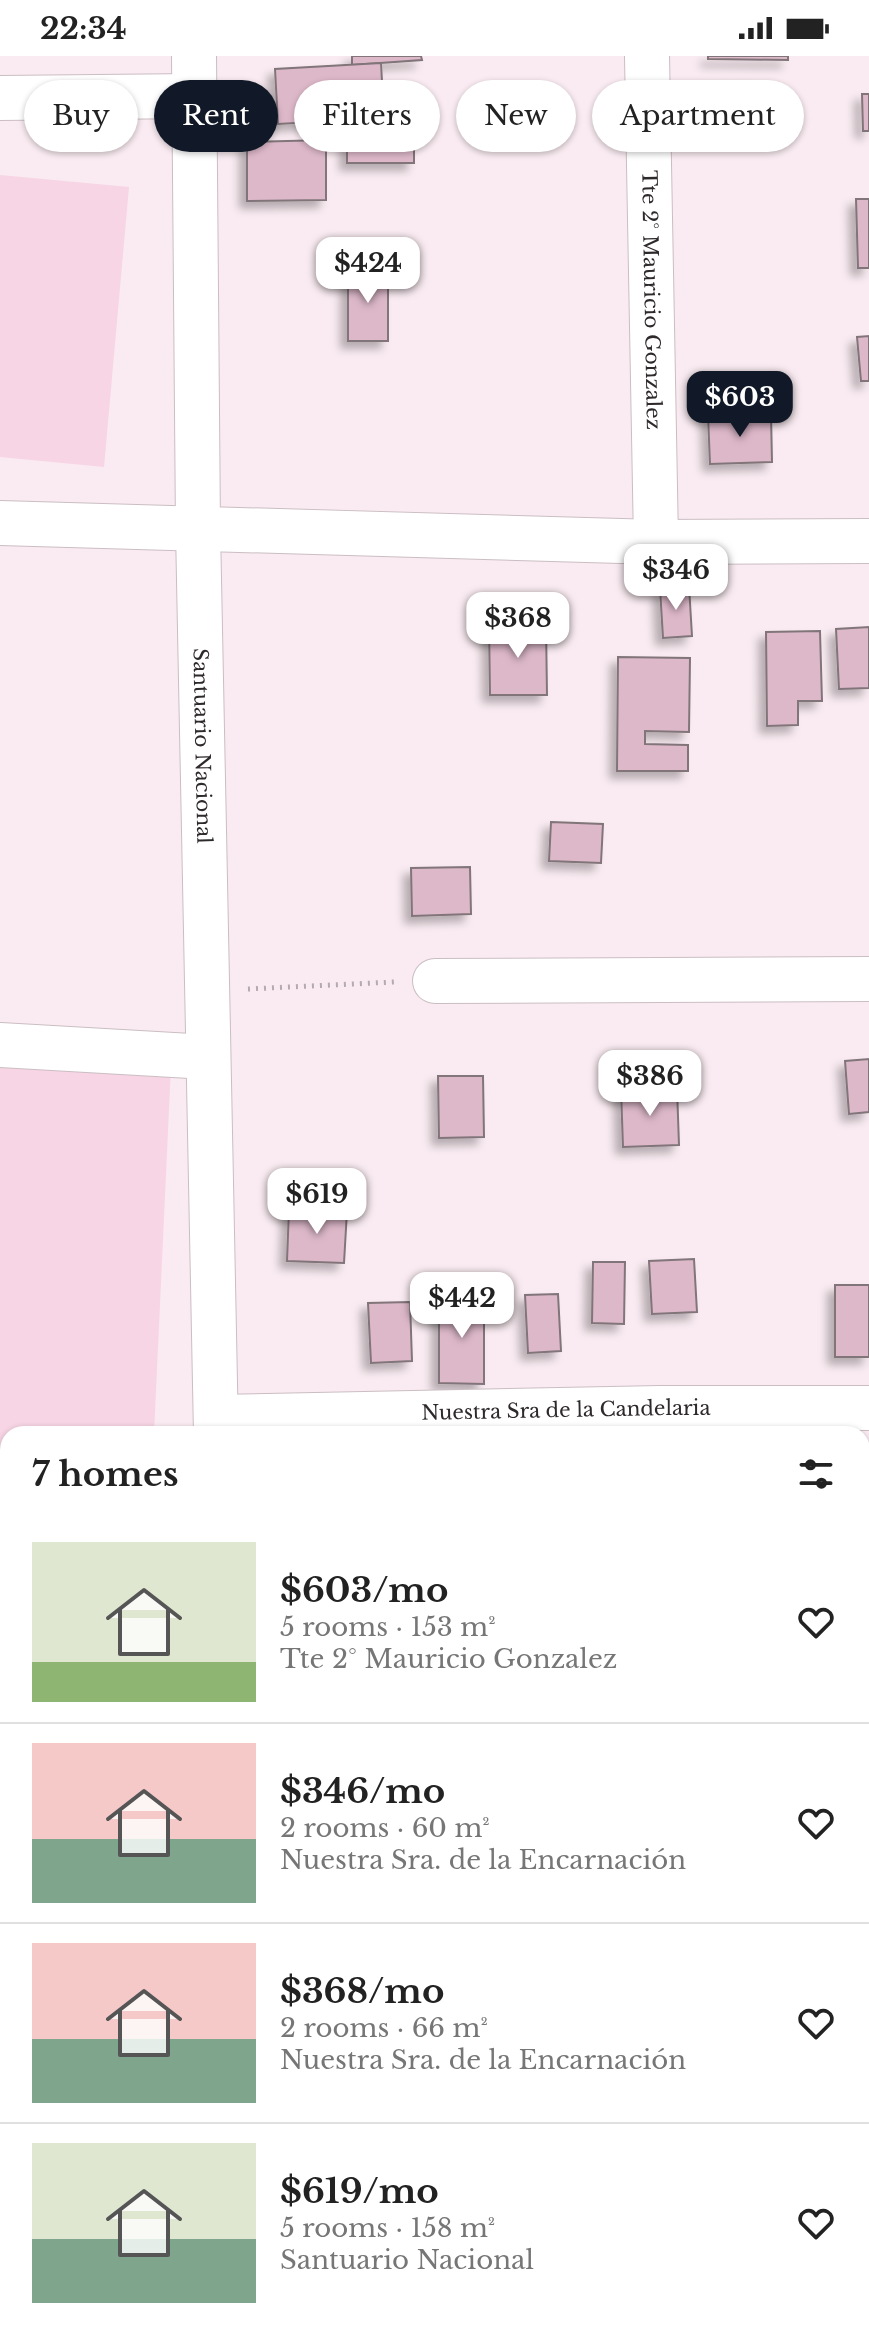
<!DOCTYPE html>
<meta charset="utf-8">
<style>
:root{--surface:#fff;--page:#f2f2f2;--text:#222;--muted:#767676;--line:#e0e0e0;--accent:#111827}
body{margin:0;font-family:"Libre Baskerville",serif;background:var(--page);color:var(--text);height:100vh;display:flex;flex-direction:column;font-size:30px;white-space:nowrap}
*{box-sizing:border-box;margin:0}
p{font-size:26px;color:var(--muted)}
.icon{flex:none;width:44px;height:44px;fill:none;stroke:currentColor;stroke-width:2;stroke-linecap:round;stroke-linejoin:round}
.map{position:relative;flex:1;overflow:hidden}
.panel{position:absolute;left:0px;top:1370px;width:870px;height:912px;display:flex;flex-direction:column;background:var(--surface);border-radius:24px 24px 0 0;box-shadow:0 2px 6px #0004}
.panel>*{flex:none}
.top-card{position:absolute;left:24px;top:24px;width:822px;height:72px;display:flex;gap:16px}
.price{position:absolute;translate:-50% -68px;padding:0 18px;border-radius:16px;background:#fff;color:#222;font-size:26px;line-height:52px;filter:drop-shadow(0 2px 4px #0008)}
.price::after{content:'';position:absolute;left:50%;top:48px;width:24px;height:18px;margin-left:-12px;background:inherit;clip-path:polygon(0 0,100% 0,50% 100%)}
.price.on{background:var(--accent);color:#fff}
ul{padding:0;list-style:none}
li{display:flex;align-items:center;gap:24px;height:200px;padding:0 32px}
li+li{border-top:2px solid var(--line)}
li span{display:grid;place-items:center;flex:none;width:224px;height:160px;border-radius:0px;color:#555}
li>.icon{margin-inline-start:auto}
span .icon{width:96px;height:96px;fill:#fffc;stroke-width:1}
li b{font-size:34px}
h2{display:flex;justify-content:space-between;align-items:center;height:96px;padding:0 32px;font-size:34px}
.pill{padding:0 28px;border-radius:36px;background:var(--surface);box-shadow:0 2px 6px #0004;font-size:28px;line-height:72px}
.pill.on{background:var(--accent);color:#fff}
.status{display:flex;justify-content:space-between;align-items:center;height:56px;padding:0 40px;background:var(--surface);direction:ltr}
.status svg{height:22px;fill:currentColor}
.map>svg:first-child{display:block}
.green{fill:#f7d5e4}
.building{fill:#ddb8c9;stroke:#81757a;stroke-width:2;filter:url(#shadow)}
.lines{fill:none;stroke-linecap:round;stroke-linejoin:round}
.minor-casing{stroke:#cbbec3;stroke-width:46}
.path{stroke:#b5aaaf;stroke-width:5;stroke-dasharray:2 6;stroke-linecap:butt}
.minor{stroke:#fff;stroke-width:44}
.labels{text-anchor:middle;stroke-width:6;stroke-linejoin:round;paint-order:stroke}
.street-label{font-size:20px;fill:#2e292b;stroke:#f9ebf1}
</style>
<div class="status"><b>22:34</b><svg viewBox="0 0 49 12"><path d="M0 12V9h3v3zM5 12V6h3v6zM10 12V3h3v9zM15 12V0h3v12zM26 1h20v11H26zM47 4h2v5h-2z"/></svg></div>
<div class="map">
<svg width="869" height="2282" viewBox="0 0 869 2282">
<defs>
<filter id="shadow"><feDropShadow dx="-7" dy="7" stdDeviation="4" flood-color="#0004"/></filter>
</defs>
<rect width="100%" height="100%" fill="#f9ebf1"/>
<g class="green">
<path d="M 0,119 L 129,131 L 104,411 L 0,401 Z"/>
<path d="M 0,1002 L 171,1010 L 154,1378 L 8,1378 L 8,1518 L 0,1517 Z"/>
</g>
<g class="building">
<path d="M 352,0 L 421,0 L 422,4 L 352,9 Z"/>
<path d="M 708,0 L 788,0 L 788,4 L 708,3 Z"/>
<path d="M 381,7 L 384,62 L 278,68 L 275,13 Z"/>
<path d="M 862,38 L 869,38 L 869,75 L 863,75 Z"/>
<rect x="347" y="75" width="67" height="32"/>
<path d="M 326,84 L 326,144 L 247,145 L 247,86 Z"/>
<path d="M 856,143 L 869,143 L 869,212 L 858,212 Z"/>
<rect x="348" y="213" width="40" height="72"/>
<path d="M 869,280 L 869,325 L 861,325 L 857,281 Z"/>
<path d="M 771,358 L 772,406 L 710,408 L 708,359 Z"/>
<path d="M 689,530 L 692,580 L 663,582 L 660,532 Z"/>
<path d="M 489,568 L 546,568 L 547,639 L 490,639 Z"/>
<path d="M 869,571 L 869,632 L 839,633 L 836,573 Z"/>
<path d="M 820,575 L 822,645 L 798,645 L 798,669 L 767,670 L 766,576 Z"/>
<path d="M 618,601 L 690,602 L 689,676 L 645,675 L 645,688 L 688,689 L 688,715 L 617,715 Z"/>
<path d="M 551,766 L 603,768 L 601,807 L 549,805 Z"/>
<path d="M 470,811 L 471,858 L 412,860 L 411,812 Z"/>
<path d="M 869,1003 L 869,1056 L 849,1058 L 845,1005 Z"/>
<path d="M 438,1020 L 483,1020 L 484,1081 L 439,1082 Z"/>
<path d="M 677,1032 L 679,1089 L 623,1091 L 621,1034 Z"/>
<path d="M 289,1153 L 347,1155 L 344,1207 L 287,1205 Z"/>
<path d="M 694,1203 L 697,1256 L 652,1258 L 649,1205 Z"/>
<path d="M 593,1206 L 625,1206 L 624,1268 L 592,1267 Z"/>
<rect x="835" y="1229" width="34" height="72"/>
<path d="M 558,1238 L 561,1295 L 528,1297 L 525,1239 Z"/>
<path d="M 439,1240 L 484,1240 L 484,1328 L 439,1327 Z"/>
<path d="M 410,1246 L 412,1305 L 371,1307 L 368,1247 Z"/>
<path d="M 862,1460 L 869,1460 L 869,1530 L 862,1529 Z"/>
<path d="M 862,1676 L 869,1676 L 869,1716 L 862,1717 Z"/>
<path d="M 869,2000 L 869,2048 L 862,2048 L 862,2001 Z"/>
</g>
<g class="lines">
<defs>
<g id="minor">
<path id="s1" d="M 194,0 L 198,473 L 216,1378"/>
<path id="s2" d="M 647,0 L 656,486"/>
<path d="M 0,42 L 195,40"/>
<path d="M 0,467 L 656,486 L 869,485"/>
<path d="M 435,925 L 869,923"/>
<path d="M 0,989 L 208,1001"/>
<path id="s3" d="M 216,1361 L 661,1352 L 869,1352"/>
<path d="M 862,2245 L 869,2245"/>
<path d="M 0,2248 L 8,2247"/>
<path d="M 228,2274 L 228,2282"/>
</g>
</defs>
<use href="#minor" class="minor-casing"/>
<path class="path" d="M 248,933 L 394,926"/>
<use href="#minor" class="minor"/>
</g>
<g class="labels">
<g class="street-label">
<text dy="7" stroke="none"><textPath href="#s2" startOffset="244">Tte 2° Mauricio Gonzalez</textPath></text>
<text dy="7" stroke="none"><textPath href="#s1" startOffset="690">Santuario Nacional</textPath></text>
<text dy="7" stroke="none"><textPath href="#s3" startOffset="350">Nuestra Sra de la Candelaria</textPath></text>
</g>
</g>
</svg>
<b class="price" style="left:368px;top:249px">$424</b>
<b class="price on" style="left:740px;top:383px">$603</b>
<b class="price" style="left:676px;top:556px">$346</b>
<b class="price" style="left:518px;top:604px">$368</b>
<b class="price" style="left:650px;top:1062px">$386</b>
<b class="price" style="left:317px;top:1180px">$619</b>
<b class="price" style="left:462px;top:1284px">$442</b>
<div class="top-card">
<a class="pill">Buy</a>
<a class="pill on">Rent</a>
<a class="pill">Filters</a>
<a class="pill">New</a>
<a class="pill">Apartment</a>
</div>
<section class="panel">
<h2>7 homes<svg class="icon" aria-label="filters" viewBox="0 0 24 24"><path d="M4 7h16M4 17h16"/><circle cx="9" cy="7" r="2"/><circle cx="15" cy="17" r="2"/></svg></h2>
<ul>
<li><span style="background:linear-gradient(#dfe7d0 75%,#8fb573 0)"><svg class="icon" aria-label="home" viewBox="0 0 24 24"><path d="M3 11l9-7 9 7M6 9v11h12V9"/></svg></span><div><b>$603/mo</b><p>5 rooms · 153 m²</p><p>Tte 2° Mauricio Gonzalez</p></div><svg class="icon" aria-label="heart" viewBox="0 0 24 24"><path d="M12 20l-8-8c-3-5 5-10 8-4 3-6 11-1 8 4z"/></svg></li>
<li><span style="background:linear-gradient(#f6c9c9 60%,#7fa58c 0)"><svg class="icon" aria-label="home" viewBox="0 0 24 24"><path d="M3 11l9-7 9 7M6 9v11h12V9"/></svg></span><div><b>$346/mo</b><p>2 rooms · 60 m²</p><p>Nuestra Sra. de la Encarnación</p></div><svg class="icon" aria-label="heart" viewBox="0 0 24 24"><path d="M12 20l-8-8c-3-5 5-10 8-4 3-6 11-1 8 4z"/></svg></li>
<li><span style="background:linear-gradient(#f6c9c9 60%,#7fa58c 0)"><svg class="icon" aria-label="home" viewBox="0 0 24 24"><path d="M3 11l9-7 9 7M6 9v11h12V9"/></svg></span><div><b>$368/mo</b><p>2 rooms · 66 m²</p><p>Nuestra Sra. de la Encarnación</p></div><svg class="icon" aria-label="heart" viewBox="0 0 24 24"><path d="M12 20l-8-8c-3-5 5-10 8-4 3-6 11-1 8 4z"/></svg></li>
<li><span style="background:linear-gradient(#dfe7d0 60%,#7fa58c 0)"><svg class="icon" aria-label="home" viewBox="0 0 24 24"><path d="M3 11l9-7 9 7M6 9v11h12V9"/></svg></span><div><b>$619/mo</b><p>5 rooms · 158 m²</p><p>Santuario Nacional</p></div><svg class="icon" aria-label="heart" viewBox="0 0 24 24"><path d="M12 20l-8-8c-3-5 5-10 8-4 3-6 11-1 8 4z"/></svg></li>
</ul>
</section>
</div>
